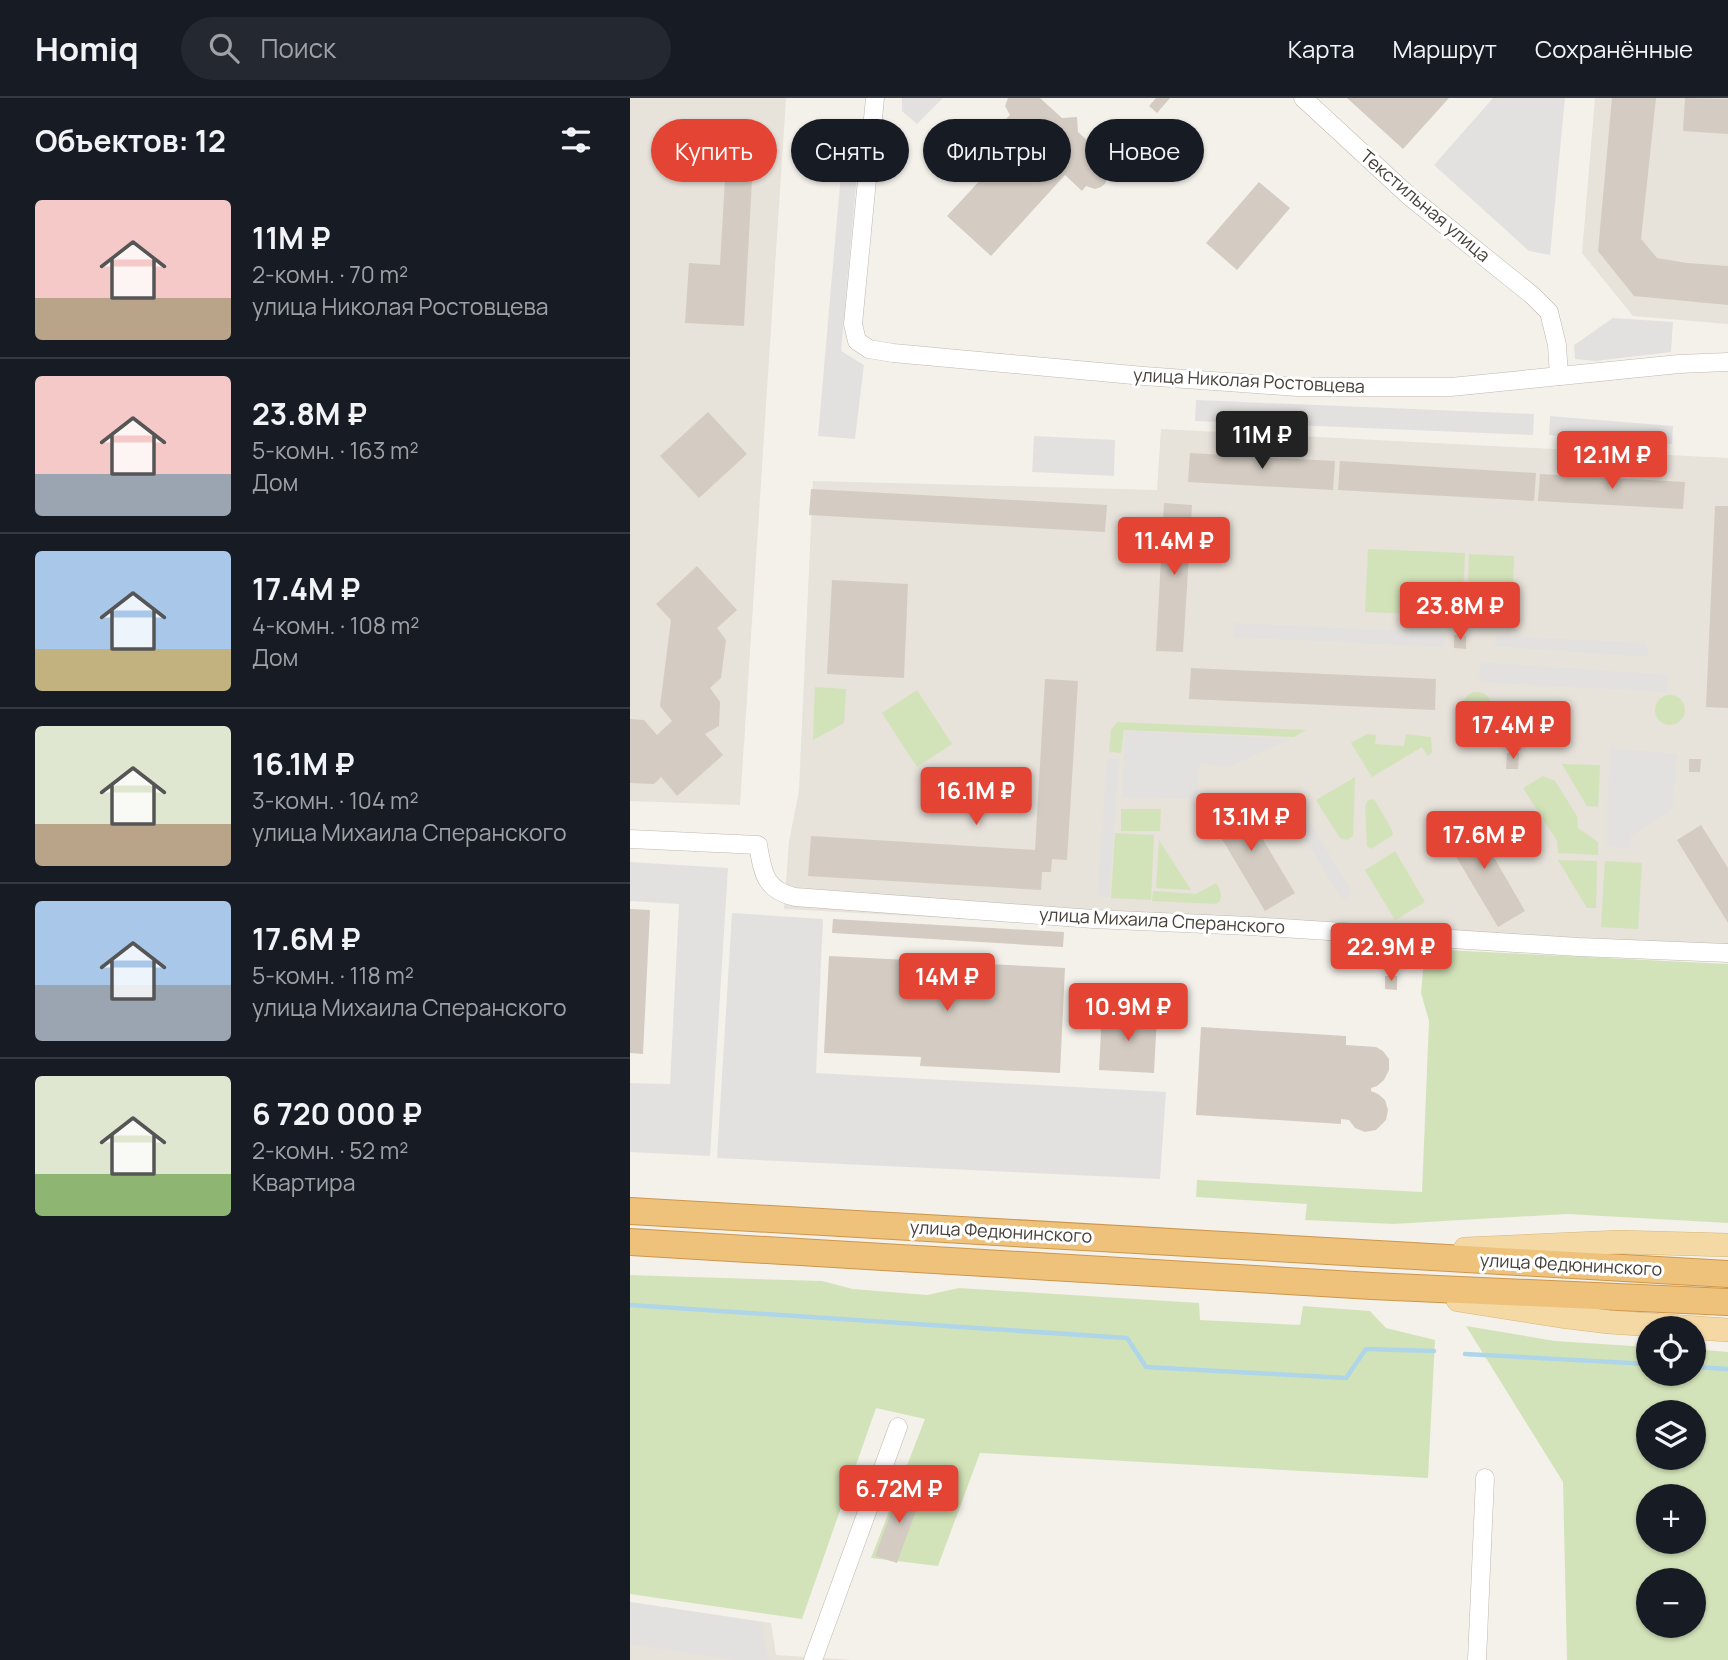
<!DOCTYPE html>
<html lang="ru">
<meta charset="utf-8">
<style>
:root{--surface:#171b24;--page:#242831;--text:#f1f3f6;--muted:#9ea1a6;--line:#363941;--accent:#e34433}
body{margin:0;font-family:Manrope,sans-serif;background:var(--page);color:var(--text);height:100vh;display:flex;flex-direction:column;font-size:26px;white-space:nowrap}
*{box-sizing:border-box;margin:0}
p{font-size:23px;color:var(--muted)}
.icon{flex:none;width:38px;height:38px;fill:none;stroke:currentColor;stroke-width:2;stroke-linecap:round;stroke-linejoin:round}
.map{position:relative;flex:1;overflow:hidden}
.panel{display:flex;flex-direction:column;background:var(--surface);width:630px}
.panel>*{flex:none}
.guide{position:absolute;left:21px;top:21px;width:665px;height:63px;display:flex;gap:14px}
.controls{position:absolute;left:1006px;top:1218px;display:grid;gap:14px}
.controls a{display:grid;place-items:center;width:70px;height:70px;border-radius:50%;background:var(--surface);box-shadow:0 2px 5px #0004;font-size:35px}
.price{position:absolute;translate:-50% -60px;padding:0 16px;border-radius:7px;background:var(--accent);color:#fff;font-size:23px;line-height:46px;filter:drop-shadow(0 2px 4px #0008)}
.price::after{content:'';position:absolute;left:50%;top:42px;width:21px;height:16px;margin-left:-10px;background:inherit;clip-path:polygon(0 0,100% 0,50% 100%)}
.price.on{background:#222;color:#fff}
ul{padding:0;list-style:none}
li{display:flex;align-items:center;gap:21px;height:175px;padding:0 35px}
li+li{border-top:2px solid var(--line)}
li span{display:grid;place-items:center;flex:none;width:196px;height:140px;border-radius:7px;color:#555}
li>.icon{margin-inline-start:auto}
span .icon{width:84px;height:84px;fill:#fffc;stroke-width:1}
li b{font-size:30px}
h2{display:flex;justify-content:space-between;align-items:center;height:84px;padding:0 35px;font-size:30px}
.pill{padding:0 24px;border-radius:32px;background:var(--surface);box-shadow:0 2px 5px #0004;font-size:24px;line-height:63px}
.pill.on{background:var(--accent);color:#fff}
header{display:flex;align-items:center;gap:42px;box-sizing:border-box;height:98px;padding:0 35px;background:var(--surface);border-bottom:2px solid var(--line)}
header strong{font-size:33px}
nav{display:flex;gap:38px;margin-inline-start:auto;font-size:24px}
.search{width:490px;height:63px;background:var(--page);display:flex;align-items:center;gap:18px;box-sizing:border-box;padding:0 24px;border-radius:38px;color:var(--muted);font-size:26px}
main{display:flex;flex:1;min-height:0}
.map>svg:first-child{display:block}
.residential{fill:#e7e2da}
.green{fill:#d3e3b9;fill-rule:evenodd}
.parking{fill:#e3e1df}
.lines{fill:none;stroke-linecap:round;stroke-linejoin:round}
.stream{stroke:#afd5e9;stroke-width:4.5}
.building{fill:#d4ccc2}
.minor-casing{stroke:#bfb8af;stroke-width:19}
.major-casing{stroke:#d8b576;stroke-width:24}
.highway-casing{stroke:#cd964c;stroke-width:28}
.minor{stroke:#fff;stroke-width:18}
.major{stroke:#f4d9a5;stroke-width:23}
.highway{stroke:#efc27c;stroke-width:26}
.labels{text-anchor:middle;stroke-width:6;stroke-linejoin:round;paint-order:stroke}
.street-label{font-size:18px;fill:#48413a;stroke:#fff}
</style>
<header>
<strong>Homiq</strong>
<div class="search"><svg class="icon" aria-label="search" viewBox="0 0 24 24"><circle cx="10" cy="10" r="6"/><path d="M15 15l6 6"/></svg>Поиск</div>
<nav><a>Карта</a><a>Маршрут</a><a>Сохранённые</a></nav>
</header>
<main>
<section class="panel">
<h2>Объектов: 12<svg class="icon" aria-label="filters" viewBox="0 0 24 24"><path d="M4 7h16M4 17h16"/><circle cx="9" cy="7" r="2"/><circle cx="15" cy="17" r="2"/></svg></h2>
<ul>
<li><span style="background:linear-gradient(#f6c9c9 70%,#b9a48a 0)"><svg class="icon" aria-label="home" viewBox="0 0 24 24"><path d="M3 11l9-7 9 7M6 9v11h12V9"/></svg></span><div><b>11M ₽</b><p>2-комн. · 70 m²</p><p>улица Николая Ростовцева</p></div></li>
<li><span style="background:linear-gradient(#f6c9c9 70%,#9aa5b1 0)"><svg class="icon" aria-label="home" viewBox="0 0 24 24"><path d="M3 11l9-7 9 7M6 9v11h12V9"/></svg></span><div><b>23.8M ₽</b><p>5-комн. · 163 m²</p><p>Дом</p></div></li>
<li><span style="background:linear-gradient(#a9c7e8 70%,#c2b280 0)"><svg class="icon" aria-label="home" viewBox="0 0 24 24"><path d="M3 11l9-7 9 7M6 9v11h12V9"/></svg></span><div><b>17.4M ₽</b><p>4-комн. · 108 m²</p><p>Дом</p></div></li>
<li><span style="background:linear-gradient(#dfe7d0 70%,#b9a48a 0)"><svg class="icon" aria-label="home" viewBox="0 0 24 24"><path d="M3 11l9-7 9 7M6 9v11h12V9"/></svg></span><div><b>16.1M ₽</b><p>3-комн. · 104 m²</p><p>улица Михаила Сперанского</p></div></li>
<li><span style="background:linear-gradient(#a9c7e8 60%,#9aa5b1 0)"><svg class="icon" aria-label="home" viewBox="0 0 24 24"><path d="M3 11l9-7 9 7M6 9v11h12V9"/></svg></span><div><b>17.6M ₽</b><p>5-комн. · 118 m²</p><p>улица Михаила Сперанского</p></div></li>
<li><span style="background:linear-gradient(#dfe7d0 70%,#8fb573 0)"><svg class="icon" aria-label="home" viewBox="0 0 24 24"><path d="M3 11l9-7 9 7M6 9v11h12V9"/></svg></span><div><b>6 720 000 ₽</b><p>2-комн. · 52 m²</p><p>Квартира</p></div></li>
</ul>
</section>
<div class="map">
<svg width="1098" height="1562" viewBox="0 0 1098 1562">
<rect width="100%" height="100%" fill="#f4f1eb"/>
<g class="residential">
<path d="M 0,0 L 156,0 L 110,707 L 0,703 Z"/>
<path d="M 965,0 L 1098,0 L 1098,226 L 1003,218 L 952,155 Z"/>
<path d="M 531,331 L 1098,360 L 1098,862 L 154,811 L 159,744 L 169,692 L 183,383 L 527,392 Z"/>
<path d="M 0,1504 L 141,1525 L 146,1557 L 223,1562 L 0,1562 Z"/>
</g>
<g class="green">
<path d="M 738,451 L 835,455 L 832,518 L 735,514 Z"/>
<path d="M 839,456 L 884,458 L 882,520 L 837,519 Z"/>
<path d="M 185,589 L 216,591 L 214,625 L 183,642 Z"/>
<path d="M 287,592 L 322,646 L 287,669 L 252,615 Z"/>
<circle cx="847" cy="608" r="14"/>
<circle cx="1040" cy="612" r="15"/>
<path d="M 487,624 L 676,632 L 664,639 L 494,632 L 491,655 L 479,654 L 481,632 Z"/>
<path d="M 737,636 L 746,637 L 745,646 L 774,648 L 776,636 L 801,639 L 802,654 L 798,658 L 792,649 L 742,679 L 721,645 Z"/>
<path d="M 932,666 L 970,667 L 968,709 L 957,708 Z"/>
<path d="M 913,678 L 925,683 L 947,718 L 948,730 L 968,744 L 968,757 L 928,755 L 927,743 L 893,690 Z"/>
<path d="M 725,679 L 723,738 L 717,742 L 710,740 L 686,702 Z"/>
<path d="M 744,701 L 762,732 L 763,737 L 741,751 L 737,748 L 735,708 L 738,702 Z"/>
<path d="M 491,711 L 531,711 L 530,733 L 491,733 Z"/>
<path d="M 485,735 L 524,737 L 521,802 L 481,800 Z"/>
<path d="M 529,742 L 561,792 L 526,790 Z"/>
<path d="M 765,753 L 795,804 L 765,822 L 735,772 Z"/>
<path d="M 928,762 L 967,763 L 966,810 L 957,810 Z"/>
<path d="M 975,763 L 1012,765 L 1008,831 L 971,829 Z"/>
<path d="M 586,785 C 590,791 592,796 590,803 L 586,806 L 522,803 L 523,793 L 566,796 Z"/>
<path d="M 795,851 L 1098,866 L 1098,1125 L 937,1116 L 763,1126 L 675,1122 L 677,1106 L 566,1099 L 567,1082 L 792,1094 L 799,923 L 791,895 Z"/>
<path d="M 0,1177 L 192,1183 L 223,1191 L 297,1197 L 329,1190 L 569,1205 L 570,1222 L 670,1227 L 673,1208 L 740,1213 L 756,1230 L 805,1242 L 798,1380 L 350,1355 L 308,1468 L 241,1460 L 295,1321 L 246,1310 L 172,1521 L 0,1496 Z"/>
<path d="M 836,1228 L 925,1243 L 1018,1249 L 1018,1276 L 1064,1276 L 1064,1251 L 1098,1254 L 1098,1562 L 937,1562 L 933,1384 ZM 1018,1314 L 1064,1314 L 1064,1360 L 1018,1360 ZM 1018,1398 L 1064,1398 L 1064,1444 L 1018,1444 ZM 1018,1482 L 1064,1482 L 1064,1528 L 1018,1528 Z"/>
</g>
<g class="parking">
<path d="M 272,0 L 313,0 L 287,26 L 272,13 Z"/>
<path d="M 863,0 L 935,0 L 920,157 L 899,153 L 804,67 Z"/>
<path d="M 230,43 L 211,253 L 234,267 L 225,341 L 188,338 L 213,52 Z"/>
<path d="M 983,220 L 1043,224 L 1041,254 L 965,263 L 945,261 L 944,247 Z"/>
<path d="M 566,302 L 904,316 L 903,337 L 565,323 Z"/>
<path d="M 920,318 L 1043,328 L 1042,346 L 919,337 Z"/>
<path d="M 404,338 L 485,342 L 484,378 L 402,374 Z"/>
<path d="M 603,525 L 815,535 L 814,549 L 603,539 Z"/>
<path d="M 867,538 L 1015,545 L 1020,559 L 863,548 Z"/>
<path d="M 851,564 L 1038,577 L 1037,594 L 849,584 Z"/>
<path d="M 495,633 L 660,641 L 600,668 L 569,666 L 567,701 L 492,699 Z"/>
<path d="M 980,650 L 1047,656 L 1042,712 L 1001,738 L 1000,751 L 976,748 Z"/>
<path d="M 477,661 L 489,661 L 479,799 L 467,798 Z"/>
<path d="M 662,695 L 723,796 L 712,802 L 652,702 Z"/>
<path d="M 0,764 L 98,770 L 80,1058 L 0,1054 L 0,985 L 40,986 L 49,806 L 0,803 Z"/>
<path d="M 102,815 L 193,821 L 186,975 L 536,994 L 530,1081 L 87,1060 Z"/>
<path d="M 0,1504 L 131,1524 L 139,1562 L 105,1562 L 0,1546 Z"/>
</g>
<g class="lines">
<g class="stream">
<path d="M 0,1207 L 497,1240 L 516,1269 L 716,1280 L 736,1251 L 804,1253"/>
<path d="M 835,1256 L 1018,1266"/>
<path d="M 1064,1269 L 1098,1271"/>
</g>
</g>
<g class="building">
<path d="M 378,0 L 410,0 L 432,20 L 447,19 L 448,34 L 479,62 L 475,67 L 479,75 L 475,86 L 471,89 L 465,91 L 456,88 L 452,93 L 435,77 L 361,158 L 317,118 L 391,38 L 374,23 L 380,17 L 375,8 Z"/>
<path d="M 526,0 L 540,0 L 527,15 L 519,8 Z"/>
<path d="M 717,0 L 819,0 L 773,51 Z"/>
<path d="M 982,0 L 1026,0 L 1011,141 L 1027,160 L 1057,165 L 1098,168 L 1098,207 L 1004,198 L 968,153 Z"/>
<path d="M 1055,0 L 1098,1 L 1098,36 L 1053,33 Z"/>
<path d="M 65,24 L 125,27 L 114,228 L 55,225 L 59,165 L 90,167 L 95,81 L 62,79 Z"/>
<path d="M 629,84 L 660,110 L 607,172 L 576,145 Z"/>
<path d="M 78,314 L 117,356 L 69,400 L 30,358 Z"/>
<path d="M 560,355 L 705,363 L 703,392 L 558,384 Z"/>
<path d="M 710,363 L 906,375 L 904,403 L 708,392 Z"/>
<path d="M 910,376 L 1055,384 L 1053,411 L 908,403 Z"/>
<path d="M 181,391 L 477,407 L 475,434 L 179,417 Z"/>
<path d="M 534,405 L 562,407 L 553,554 L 526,553 Z"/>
<path d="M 1085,408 L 1098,408 L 1098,610 L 1076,609 Z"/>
<path d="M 67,468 L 107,512 L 87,530 L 96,542 L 91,580 L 80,590 L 90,604 L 89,628 L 75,636 L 93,657 L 47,698 L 31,679 L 24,686 L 0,685 L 0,621 L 14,622 L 27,637 L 42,623 L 30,608 L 41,522 L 26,506 Z"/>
<path d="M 202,482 L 278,486 L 274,580 L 197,576 Z"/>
<path d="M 824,537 L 836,538 L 836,551 L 824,550 Z"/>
<path d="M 561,570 L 806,581 L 805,612 L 559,601 Z"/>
<path d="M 415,581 L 448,583 L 437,762 L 422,761 L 421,774 L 412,774 L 411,792 L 178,778 L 181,738 L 405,752 Z"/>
<path d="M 877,655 L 889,655 L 888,671 L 876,671 Z"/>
<path d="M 1059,661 L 1071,661 L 1070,674 L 1059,674 Z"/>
<path d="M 607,698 L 665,795 L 635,813 L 577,716 Z"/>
<path d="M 840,718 L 895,813 L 868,829 L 812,735 Z"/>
<path d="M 1071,727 L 1098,770 L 1098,825 L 1047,742 Z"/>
<path d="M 0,811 L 20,812 L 13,956 L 0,955 Z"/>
<path d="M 203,821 L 434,834 L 433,849 L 202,835 Z"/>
<path d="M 199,858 L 435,870 L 430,975 L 290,968 L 291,959 L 194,955 Z"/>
<path d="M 755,878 L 767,878 L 767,892 L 755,891 Z"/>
<path d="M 472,914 L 527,917 L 524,975 L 469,972 Z"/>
<path d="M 571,929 L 716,938 L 716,947 L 746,949 L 753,953 L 759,961 L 759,972 L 754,982 L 747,988 L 741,990 L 741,993 L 748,996 L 755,1002 L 758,1012 L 756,1022 L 746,1032 L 735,1034 L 725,1030 L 719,1022 L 711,1021 L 711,1026 L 566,1017 Z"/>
<path d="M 271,1388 L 292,1396 L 267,1465 L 245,1458 Z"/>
</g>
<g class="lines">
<defs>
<g id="minor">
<path d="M 245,0 L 223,226 L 227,243 L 239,251 L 263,255 L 514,278 L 667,289 L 821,289 L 1049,266 L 1098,264"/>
<path d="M 673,0 L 779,98 L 903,198 L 919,214 L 927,247 L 929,278"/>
<path d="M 0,741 L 128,747 C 133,774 134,792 165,799 L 463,821 L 620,828 L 948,849 L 1098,855"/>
<path d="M 183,1562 L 268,1329"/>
<path d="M 847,1562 L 855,1380"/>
</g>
<g id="major">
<path d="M 835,1151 L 989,1144 L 1098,1147"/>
<path d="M 828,1202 L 930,1218 L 979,1224 L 1098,1232"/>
</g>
<g id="highway">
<path d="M 0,1113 L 1098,1176"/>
<path d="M 0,1144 L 742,1188 L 1098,1204"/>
</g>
</defs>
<use href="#minor" class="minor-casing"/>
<use href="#major" class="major-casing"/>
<use href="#highway" class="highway-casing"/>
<use href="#minor" class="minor"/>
<use href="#major" class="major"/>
<use href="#highway" class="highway"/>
</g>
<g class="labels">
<g class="street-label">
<text transform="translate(795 108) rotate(40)" y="6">Текстильная улица</text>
<text transform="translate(619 283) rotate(3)" y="6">улица Николая Ростовцева</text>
<text transform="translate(532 823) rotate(3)" y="6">улица Михаила Сперанского</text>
<text transform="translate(371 1134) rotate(3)" y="6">улица Федюнинского</text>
<text transform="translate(941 1167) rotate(3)" y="6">улица Федюнинского</text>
</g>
</g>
</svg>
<div class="controls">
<a><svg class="icon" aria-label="locate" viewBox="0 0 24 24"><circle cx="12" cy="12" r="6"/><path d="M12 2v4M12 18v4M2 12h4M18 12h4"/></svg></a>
<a><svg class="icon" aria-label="layers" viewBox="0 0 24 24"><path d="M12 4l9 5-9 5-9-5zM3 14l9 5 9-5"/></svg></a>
<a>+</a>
<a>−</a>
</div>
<b class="price on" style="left:632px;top:373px">11M ₽</b>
<b class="price" style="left:982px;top:393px">12.1M ₽</b>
<b class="price" style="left:544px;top:479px">11.4M ₽</b>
<b class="price" style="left:830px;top:544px">23.8M ₽</b>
<b class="price" style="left:883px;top:663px">17.4M ₽</b>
<b class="price" style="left:346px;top:729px">16.1M ₽</b>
<b class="price" style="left:621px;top:755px">13.1M ₽</b>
<b class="price" style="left:854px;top:773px">17.6M ₽</b>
<b class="price" style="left:761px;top:885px">22.9M ₽</b>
<b class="price" style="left:317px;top:915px">14M ₽</b>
<b class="price" style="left:498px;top:945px">10.9M ₽</b>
<b class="price" style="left:269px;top:1427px">6.72M ₽</b>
<div class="guide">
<a class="pill on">Купить</a>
<a class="pill">Снять</a>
<a class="pill">Фильтры</a>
<a class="pill">Новое</a>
</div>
</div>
</main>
